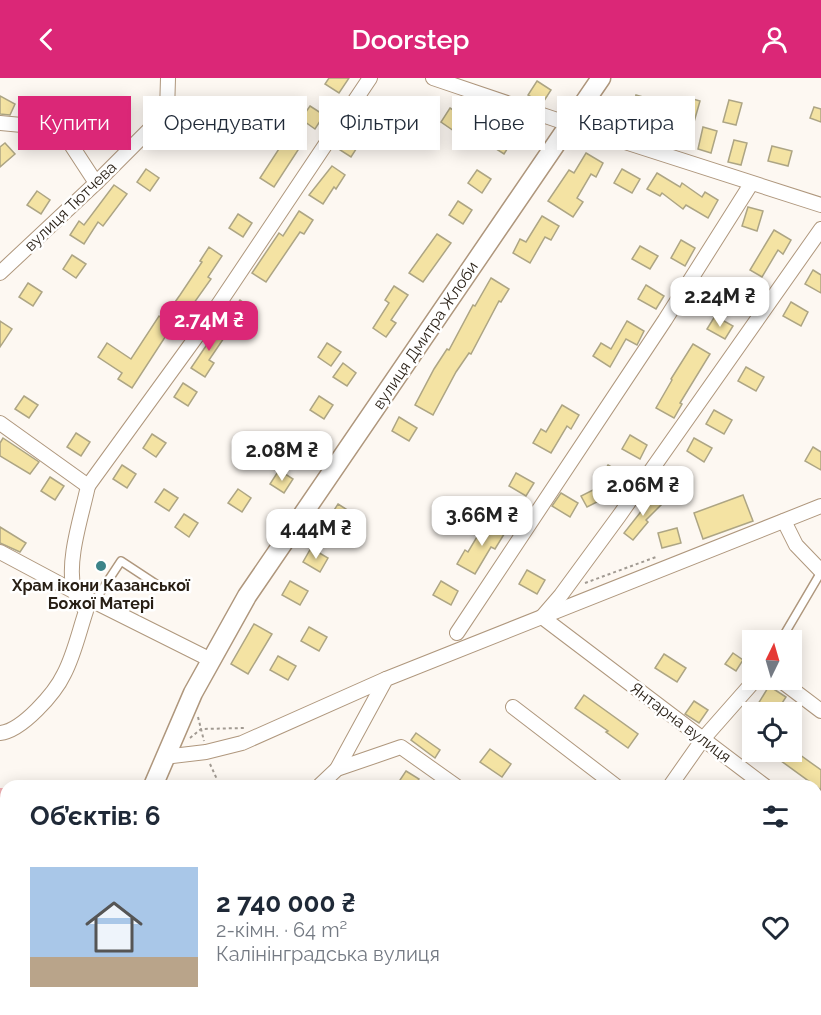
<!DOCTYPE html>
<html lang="uk">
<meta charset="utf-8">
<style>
:root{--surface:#fff;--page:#f2f2f3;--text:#1f2937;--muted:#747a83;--accent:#db2777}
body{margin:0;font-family:Raleway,sans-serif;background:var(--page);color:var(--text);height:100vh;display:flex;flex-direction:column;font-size:22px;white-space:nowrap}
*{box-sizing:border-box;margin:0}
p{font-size:20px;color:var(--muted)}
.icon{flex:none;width:33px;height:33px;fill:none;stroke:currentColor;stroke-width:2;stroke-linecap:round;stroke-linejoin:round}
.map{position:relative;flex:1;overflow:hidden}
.side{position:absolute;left:0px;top:702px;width:822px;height:236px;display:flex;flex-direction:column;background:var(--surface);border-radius:18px 18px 0 0;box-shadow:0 3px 15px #0003}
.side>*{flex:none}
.top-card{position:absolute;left:18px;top:18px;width:786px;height:54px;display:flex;gap:12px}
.needle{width:39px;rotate:5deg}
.tools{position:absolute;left:742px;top:552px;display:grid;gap:12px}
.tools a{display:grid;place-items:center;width:60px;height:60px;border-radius:0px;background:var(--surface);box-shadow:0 3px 15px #0003;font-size:30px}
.price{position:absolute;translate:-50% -51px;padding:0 14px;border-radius:12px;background:#fff;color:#222;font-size:20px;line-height:39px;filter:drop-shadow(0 2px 3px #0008)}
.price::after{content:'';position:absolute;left:50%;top:36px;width:18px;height:14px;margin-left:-9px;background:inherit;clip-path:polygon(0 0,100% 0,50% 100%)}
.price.selected{background:var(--accent);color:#fff}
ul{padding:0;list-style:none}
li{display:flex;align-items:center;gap:18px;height:150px;padding:0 30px}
li span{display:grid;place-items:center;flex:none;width:168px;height:120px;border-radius:0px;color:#555}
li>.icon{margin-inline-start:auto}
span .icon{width:72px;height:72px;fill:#fffc;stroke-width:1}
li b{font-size:26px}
h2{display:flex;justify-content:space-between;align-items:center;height:72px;padding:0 30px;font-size:26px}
.tag{padding:0 21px;border-radius:0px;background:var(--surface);box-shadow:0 3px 15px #0003;font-size:21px;line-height:54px}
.tag.selected{background:var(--accent);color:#fff}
header{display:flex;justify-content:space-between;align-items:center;height:78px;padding:0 30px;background:var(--accent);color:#fff;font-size:27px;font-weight:600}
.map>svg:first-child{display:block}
.green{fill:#f4b2b5}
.building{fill:#f4e3a3;stroke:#ada584;stroke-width:1.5}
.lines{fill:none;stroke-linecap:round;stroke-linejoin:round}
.lane-casing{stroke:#af977d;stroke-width:10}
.street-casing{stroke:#af977d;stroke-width:16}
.secondary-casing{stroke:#af977d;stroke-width:21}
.path{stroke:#a19a92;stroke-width:2;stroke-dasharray:3 3;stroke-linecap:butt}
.lane{stroke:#fff;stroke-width:7}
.street{stroke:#fff;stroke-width:14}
.secondary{stroke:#fff;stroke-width:18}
.poi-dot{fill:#3c8489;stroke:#fff;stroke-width:2}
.labels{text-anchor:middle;stroke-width:5;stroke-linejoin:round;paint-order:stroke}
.street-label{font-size:16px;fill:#281f15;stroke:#fff}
.poi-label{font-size:16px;font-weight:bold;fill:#281f15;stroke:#fff}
</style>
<header><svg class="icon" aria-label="back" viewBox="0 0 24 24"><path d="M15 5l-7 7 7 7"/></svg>Doorstep<svg class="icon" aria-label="person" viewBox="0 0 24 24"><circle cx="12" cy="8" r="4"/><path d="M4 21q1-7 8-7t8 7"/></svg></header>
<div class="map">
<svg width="821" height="937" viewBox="0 0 821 937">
<rect width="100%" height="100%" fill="#fdf8f2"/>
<path class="green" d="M 0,710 L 6,710 L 6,925 L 0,934 Z"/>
<g class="building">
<path d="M 329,0 L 349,0 L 339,15 L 325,6 Z"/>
<path d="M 537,3 L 551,12 L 542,26 L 528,17 Z"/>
<path d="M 636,17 L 650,21 L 647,29 L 666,33 L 660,55 L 647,52 L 649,44 L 631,39 Z"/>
<path d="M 0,18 L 15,26 L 10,37 L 0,36 Z"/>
<path d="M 686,19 L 700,23 L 694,44 L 681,41 Z"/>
<path d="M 729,22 L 742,25 L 736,47 L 723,44 Z"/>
<path d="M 393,25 L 407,35 L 398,48 L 384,39 Z"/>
<path d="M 52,26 L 63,28 L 60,43 L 49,40 Z"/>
<path d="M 310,28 L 324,37 L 315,51 L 301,41 Z"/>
<path d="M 814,29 L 821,31 L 821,44 L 810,40 Z"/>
<path d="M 450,30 L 464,39 L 454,53 L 441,44 Z"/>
<path d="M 703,49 L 717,53 L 711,75 L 698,71 Z"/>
<path d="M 95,50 L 103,58 L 93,69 L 85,60 Z"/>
<path d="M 499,53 L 513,62 L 504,76 L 490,67 Z"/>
<path d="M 346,56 L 360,65 L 351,79 L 337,70 Z"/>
<path d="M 286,60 L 300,69 L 274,109 L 260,100 Z"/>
<path d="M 734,62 L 747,65 L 741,87 L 728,84 Z"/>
<path d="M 5,65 L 15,76 L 0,89 L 0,69 Z"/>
<path d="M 772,68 L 792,73 L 788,88 L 768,83 Z"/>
<path d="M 586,75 L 603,85 L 596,99 L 591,96 L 577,120 L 583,124 L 573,139 L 548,123 L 569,92 L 574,95 Z"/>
<path d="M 332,88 L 345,97 L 336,111 L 334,109 L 323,126 L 309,117 Z"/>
<path d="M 146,91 L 159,100 L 150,113 L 137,104 Z"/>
<path d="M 622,91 L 640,101 L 632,115 L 614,105 Z"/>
<path d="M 477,92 L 491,101 L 482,115 L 468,105 Z"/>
<path d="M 657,95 L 680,109 L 682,105 L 702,119 L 705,114 L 718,122 L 708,140 L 686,127 L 683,131 L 662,115 L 660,118 L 647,111 Z"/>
<path d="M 114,107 L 127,116 L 103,148 L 98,144 L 84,166 L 70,157 L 79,143 L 84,147 Z"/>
<path d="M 37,113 L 50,122 L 41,136 L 27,127 Z"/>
<path d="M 458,123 L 472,132 L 463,146 L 449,137 Z"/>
<path d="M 748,129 L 763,133 L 757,153 L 742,148 Z"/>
<path d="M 299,133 L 313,142 L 304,156 L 300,154 L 266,204 L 252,195 L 279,155 L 283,158 Z"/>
<path d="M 238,136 L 252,145 L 243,159 L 229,150 Z"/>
<path d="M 542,138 L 559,148 L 551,162 L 545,159 L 530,185 L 513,175 L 520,161 L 526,164 Z"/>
<path d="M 774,152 L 791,162 L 783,176 L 778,172 L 762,199 L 750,192 Z"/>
<path d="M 437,156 L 451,165 L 423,204 L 409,195 Z"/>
<path d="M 681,162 L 695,170 L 685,188 L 671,180 Z"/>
<path d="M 640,168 L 658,178 L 650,191 L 632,181 Z"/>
<path d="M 209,169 L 222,178 L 208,199 L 211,201 L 184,239 L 180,236 L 132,310 L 118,301 L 122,295 L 98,279 L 107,265 L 131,281 L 159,238 L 163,241 L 180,217 L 202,184 L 200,183 Z"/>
<path d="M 72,177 L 86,186 L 76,200 L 63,191 Z"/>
<path d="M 813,192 L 821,197 L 821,215 L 805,206 Z"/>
<path d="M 491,200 L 509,211 L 501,224 L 499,223 L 471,276 L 469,275 L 456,294 L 433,337 L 415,327 L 434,291 L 447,271 L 449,272 L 473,227 L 475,228 Z"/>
<path d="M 28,205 L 42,214 L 33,228 L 19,219 Z"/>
<path d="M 646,207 L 664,218 L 656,231 L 638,221 Z"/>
<path d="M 394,208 L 408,217 L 391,242 L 396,245 L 386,259 L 373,250 L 389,225 L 385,222 Z"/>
<path d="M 734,210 L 752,220 L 744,234 L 727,224 Z"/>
<path d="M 240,222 L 253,231 L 244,245 L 230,236 Z"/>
<path d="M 791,224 L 808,234 L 801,248 L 783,238 Z"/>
<path d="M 715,238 L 733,248 L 725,261 L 707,251 Z"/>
<path d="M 0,243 L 12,251 L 0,269 Z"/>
<path d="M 627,243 L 644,253 L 637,267 L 626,261 L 610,289 L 593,278 L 601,265 L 611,271 Z"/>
<path d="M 214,249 L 226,257 L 209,282 L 214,285 L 205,299 L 191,290 L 208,265 L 204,263 Z"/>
<path d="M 327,265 L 341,274 L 331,288 L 318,279 Z"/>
<path d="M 693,266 L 710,276 L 680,325 L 682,326 L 674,340 L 656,330 L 672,302 L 671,301 Z"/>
<path d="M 343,285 L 356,295 L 347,308 L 333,299 Z"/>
<path d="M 746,289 L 764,299 L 756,313 L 738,303 Z"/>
<path d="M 183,305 L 197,314 L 188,328 L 174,319 Z"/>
<path d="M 24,318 L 38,327 L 29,340 L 15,331 Z"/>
<path d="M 319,318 L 333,327 L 324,341 L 310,332 Z"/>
<path d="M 562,327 L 579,337 L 571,351 L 567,348 L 551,375 L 533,365 L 541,351 L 546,354 Z"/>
<path d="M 714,332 L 732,342 L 724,356 L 706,346 Z"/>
<path d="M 399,339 L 417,350 L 409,363 L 392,353 Z"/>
<path d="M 76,355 L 90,364 L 81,378 L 67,369 Z"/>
<path d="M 152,356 L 166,365 L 156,379 L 143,370 Z"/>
<path d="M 630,357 L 647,367 L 640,381 L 622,371 Z"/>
<path d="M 3,360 L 39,384 L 30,396 L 0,378 L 0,365 Z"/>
<path d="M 694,360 L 712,370 L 704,384 L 687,373 Z"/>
<path d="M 813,369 L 821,374 L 821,392 L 805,383 Z"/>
<path d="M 122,387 L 136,396 L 127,410 L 113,401 Z"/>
<path d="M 608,387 L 625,397 L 617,411 L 600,400 Z"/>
<path d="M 279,392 L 293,401 L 284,415 L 270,406 Z"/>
<path d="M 665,393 L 682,403 L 675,416 L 657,406 Z"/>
<path d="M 516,395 L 534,405 L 526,418 L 509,408 Z"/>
<path d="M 50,399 L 64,408 L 55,422 L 41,413 Z"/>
<path d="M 164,411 L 178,420 L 169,433 L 155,424 Z"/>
<path d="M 238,411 L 251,420 L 242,434 L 228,425 Z"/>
<path d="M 593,412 L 599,423 L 587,429 L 581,418 Z"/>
<path d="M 561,415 L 578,425 L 570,439 L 552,428 Z"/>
<path d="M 652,417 L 662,426 L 646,442 L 648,444 L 633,462 L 624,455 L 643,431 L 641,429 Z"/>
<path d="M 743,417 L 753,443 L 703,461 L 694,435 Z"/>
<path d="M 338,426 L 349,433 L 332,458 L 322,451 Z"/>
<path d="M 184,436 L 198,445 L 189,459 L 175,449 Z"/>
<path d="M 487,442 L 506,453 L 495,471 L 491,469 L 475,496 L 457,486 L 465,472 L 468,474 Z"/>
<path d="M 0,449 L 26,465 L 20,474 L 0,465 Z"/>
<path d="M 677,450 L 681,465 L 662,470 L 658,455 Z"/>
<path d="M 311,470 L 328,480 L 320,494 L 303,484 Z"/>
<path d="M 527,492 L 545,502 L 537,516 L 519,506 Z"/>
<path d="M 290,503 L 308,513 L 300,527 L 282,517 Z"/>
<path d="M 441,503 L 458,513 L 451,527 L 433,517 Z"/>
<path d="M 254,546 L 272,556 L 248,596 L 231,586 Z"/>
<path d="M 309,549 L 327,559 L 319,573 L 301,563 Z"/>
<path d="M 733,575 L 743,582 L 736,593 L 725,586 Z"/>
<path d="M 664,576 L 686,590 L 677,604 L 655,590 Z"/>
<path d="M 278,578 L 296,588 L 288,602 L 270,592 Z"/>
<path d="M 769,608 L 786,619 L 777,633 L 770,628 L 767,632 L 758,626 Z"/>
<path d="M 584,617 L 638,656 L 628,670 L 606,654 L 608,653 L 575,630 Z"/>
<path d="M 694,623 L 708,632 L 699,645 L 685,636 Z"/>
<path d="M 416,655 L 440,672 L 435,680 L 411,662 Z"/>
<path d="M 490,671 L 511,686 L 502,699 L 480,684 Z"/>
<path d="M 781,674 L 796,674 L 821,692 L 821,712 L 777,680 Z"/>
<path d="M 406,693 L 419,701 L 414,708 L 404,708 L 398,705 Z"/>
</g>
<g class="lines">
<defs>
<g id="lane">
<path d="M 94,524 L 121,483 L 159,508"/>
<path d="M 781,562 L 821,494"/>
<path d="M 816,850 L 821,854"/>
<path d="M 387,932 L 395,937"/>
<path d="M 545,937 L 548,932"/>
</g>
<g id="street">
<path d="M 433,0 L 569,46 L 821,127"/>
<path d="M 0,45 L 54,50 L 64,56 L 96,105"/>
<path d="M 0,195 L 96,105 L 167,34 L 168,0"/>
<path d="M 0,345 L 88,408 C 82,437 66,483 74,512 C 76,520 82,527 86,533 C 79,554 74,577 64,596 C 55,615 22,653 0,655"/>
<path d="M 88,408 L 202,251 L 370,0"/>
<path d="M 784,443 L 796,467 L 821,493"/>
<path d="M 0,474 L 75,514 L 211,582"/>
<path d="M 457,555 L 665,242 L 751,106"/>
<path d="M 780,602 L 821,633"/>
<path d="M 513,629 L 616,708"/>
<path d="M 164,679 L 206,674 L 242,665 L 386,601"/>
<path d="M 337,691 L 386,601 L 821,428"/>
<path d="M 319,708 L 337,691 L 401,669 L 456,708"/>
<path d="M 670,708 L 703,661 L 755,602"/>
<path d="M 765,708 L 542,539 L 561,517 L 619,438 L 821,151"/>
<path d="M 816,747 L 821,751"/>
<path d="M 0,787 L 6,788"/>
<path d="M 0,874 L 6,866"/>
<path d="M 768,932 L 775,937"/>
<path d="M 509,937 L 513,932"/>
</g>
<g id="secondary">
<path d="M 153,708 L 193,615 L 247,518 L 601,0"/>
<path d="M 462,932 L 469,937"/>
<path d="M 12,937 L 16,932"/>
</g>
</defs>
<use href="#lane" class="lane-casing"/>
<use href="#street" class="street-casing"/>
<use href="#secondary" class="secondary-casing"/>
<g class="path">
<path d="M 585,505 L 656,479"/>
<path d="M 198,639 L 204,663"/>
<path d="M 190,660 L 201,651 L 244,650"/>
<path d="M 210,686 L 220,708"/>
<path d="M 300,932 L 307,937"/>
<path d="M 36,937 L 40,932"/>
</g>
<use href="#lane" class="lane"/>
<use href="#street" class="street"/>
<use href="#secondary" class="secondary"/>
</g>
<circle class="poi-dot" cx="101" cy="488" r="6"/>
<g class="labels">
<g class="street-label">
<text transform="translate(70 128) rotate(-44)" y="6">вулиця Тютчева</text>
<text transform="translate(425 257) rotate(-56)" y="6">вулиця Дмитра Жлоби</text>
<text transform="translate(681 644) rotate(37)" y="6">Янтарна вулиця</text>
</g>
<g class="poi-label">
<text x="101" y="513">Храм ікони Казанської<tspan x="101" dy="18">Божої Матері</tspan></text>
</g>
</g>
</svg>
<div class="tools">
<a><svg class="needle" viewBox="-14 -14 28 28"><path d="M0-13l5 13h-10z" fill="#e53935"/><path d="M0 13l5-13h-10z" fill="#747a83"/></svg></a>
<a><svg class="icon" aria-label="locate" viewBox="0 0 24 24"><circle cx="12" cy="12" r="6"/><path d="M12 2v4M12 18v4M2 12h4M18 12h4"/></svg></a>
</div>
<b class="price" style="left:720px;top:250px">2.24M ₴</b>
<b class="price selected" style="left:209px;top:274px">2.74M ₴</b>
<b class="price" style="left:282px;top:404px">2.08M ₴</b>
<b class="price" style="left:643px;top:439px">2.06M ₴</b>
<b class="price" style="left:482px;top:469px">3.66M ₴</b>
<b class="price" style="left:316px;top:482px">4.44M ₴</b>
<div class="top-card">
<a class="tag selected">Купити</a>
<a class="tag">Орендувати</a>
<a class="tag">Фільтри</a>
<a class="tag">Нове</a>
<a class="tag">Квартира</a>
</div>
<section class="side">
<h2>Об’єктів: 6<svg class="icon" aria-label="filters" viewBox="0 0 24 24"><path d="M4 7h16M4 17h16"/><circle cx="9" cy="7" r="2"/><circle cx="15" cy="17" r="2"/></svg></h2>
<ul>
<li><span style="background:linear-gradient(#a9c7e8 75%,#b9a48a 0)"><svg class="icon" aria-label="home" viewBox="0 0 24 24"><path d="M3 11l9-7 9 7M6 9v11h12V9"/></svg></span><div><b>2 740 000 ₴</b><p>2-кімн. · 64 m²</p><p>Калінінградська вулиця</p></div><svg class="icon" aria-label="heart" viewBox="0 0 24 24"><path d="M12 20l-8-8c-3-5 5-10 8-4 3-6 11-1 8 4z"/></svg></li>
</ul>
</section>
</div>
